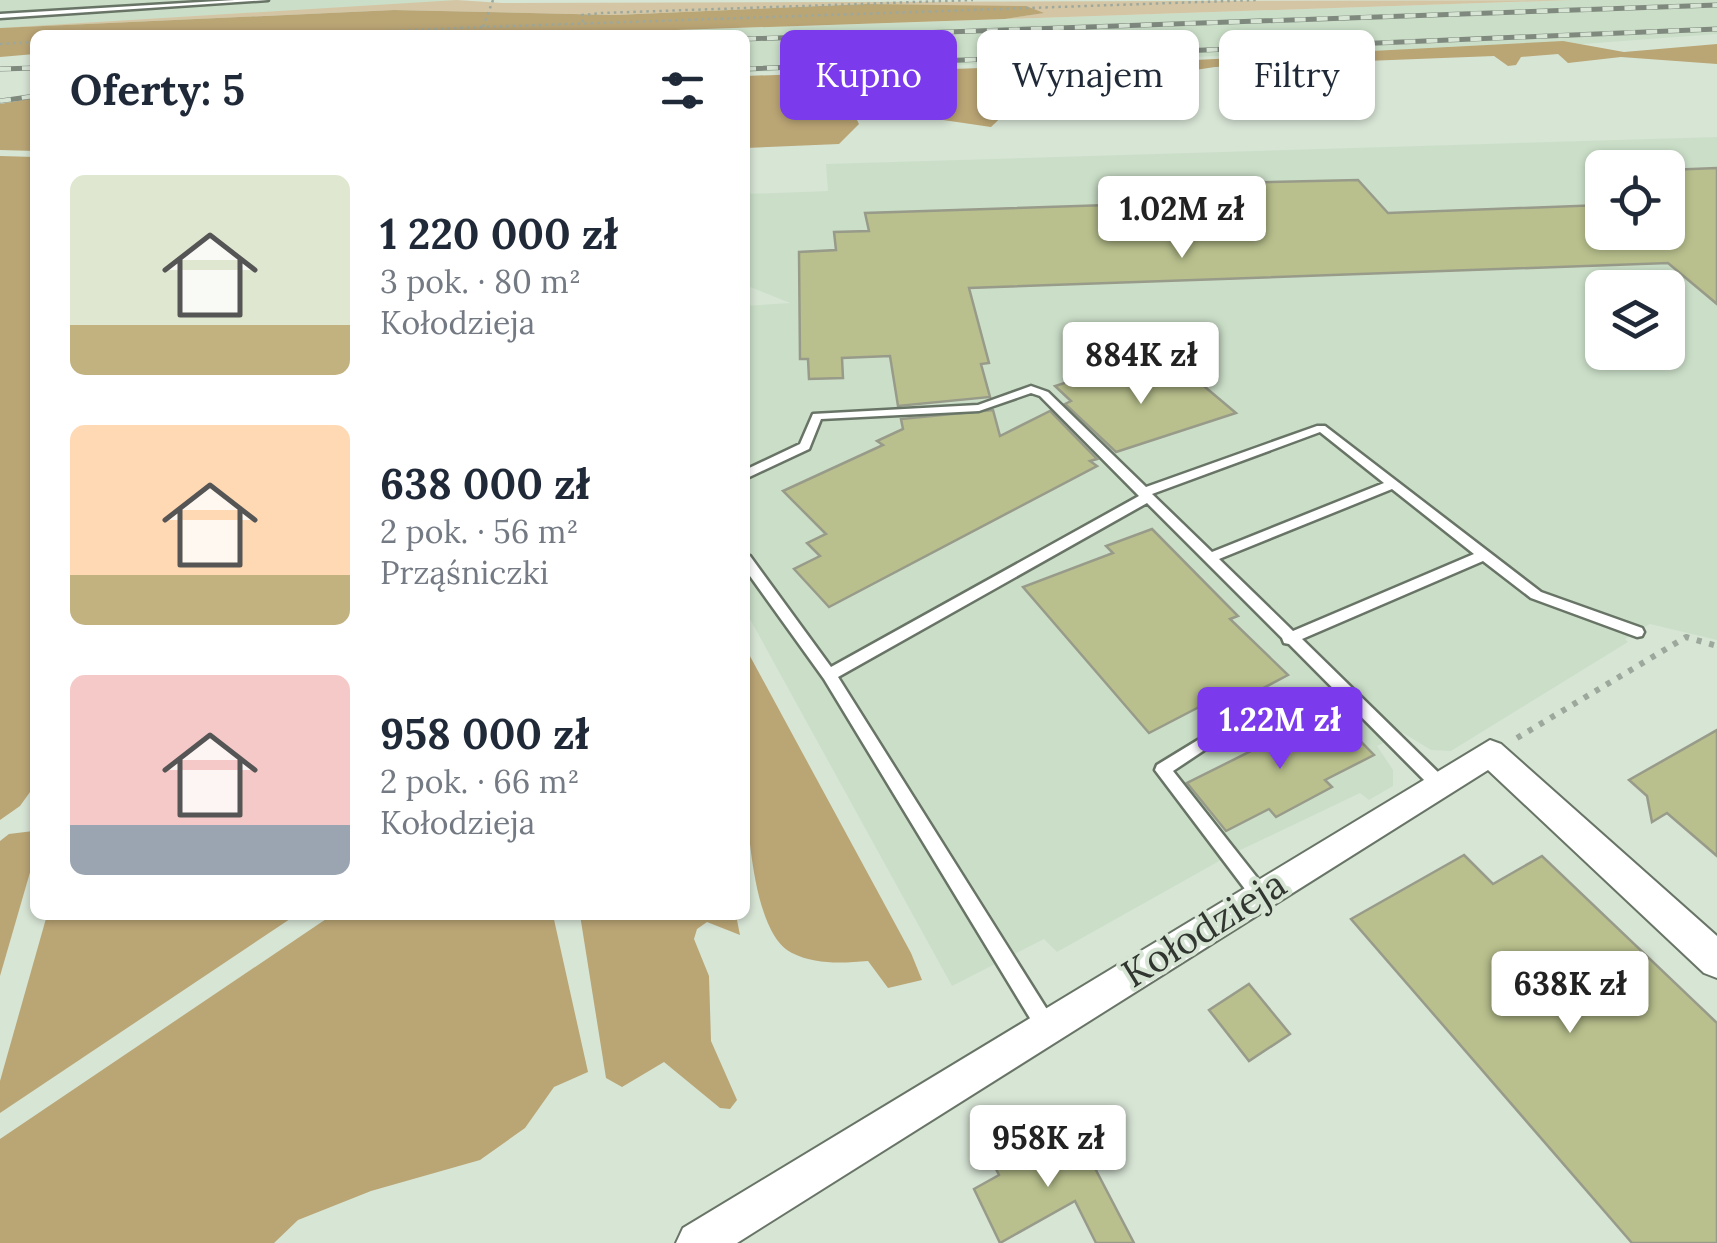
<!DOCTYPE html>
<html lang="pl">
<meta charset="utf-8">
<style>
:root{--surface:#fff;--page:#f6f6f7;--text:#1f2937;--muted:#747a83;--accent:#7c3aed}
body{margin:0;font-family:Lora,serif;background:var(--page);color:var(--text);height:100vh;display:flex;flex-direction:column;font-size:38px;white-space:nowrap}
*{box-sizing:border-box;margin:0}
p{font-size:32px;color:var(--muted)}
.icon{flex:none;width:55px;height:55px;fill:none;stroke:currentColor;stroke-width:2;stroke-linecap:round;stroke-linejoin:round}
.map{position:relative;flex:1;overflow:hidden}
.panel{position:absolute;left:30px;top:30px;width:720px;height:890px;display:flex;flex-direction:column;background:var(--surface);border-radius:15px;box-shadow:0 2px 8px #0004}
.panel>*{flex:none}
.guide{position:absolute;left:780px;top:30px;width:785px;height:90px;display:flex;gap:20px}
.buttons{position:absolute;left:1585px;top:150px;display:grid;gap:20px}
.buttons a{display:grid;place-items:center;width:100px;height:100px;border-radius:15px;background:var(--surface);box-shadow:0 2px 8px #0004;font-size:50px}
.price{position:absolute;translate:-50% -85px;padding:0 22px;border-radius:10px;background:#fff;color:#222;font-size:32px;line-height:65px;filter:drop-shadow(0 2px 5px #0008)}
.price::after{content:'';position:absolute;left:50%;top:60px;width:30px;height:22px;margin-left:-15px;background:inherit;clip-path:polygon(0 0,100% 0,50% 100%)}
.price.active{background:var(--accent);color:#fff}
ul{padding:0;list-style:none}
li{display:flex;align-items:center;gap:30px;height:250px;padding:0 40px}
li span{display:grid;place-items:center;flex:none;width:280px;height:200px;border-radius:15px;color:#555}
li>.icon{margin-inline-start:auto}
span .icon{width:120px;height:120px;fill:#fffc;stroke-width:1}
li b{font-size:42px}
h2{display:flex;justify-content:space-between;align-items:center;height:120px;padding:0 40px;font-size:42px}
.pill{padding:0 35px;border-radius:15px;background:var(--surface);box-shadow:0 2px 8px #0004;font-size:35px;line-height:90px}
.pill.active{background:var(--accent);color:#fff}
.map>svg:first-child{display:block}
.built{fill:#cbdfc8;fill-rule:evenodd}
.green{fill:#d4c6a5}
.forest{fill:#baa575}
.building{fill:#b9c08d;stroke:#989b89;stroke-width:2.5}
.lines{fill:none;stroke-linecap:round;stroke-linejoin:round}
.service-casing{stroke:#687566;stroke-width:5}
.minor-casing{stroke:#687566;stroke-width:4}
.path-far1{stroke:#9da89c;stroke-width:2.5;stroke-dasharray:2.5 4;stroke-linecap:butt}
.path{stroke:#9da89c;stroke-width:6;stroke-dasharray:5 8;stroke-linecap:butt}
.service{fill:#fff;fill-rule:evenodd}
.minor{fill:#fff;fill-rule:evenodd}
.rail-casing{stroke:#7f897e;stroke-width:5}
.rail{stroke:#d7e5d5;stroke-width:4;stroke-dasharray:11;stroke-linecap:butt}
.labels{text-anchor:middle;stroke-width:8;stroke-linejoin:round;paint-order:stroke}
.near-street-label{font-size:38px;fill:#313730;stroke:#d7e5d5}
</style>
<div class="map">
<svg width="1717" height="1243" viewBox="0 0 1717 1243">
<rect width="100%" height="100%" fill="#d7e5d5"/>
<g class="built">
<path d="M 0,0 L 457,0 L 460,6 L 0,28 Z"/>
<path d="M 1574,0 L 1717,0 L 1717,34 L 1582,44 L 745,72 L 745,35 L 530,35 Z"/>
<path d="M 1717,137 L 1717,640 L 1650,624 L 1625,639 L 1628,642 L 1451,751 L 1431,750 L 1403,733 L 1377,746 L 1393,770 L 1393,786 L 1369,800 L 1360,793 L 1230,855 L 1057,952 L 1044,939 L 952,986 L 745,610 L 745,306 L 790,303 L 745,285 L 745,194 L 828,191 L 826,164 ZM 1602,168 L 1668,168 L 1668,232 L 1602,232 ZM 1602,288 L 1668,288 L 1668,352 L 1602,352 Z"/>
</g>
<path class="green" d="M 457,0 L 502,3 L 1574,0 L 1005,19 L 1041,13 L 866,4 L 615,15 L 394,10 L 0,28 Z"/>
<g class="forest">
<path d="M 866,4 L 1026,6 L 1044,13 L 1005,19 L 530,35 L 35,35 L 35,54 L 0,57 L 0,28 L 394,10 L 615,15 Z"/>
<path d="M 1563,41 L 1624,52 L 1717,44 L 1717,64 L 1621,57 L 1568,63 L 1558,54 L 1521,57 L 1516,65 L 1508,66 L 1494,56 L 1215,67 L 1175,73 L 1081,72 L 1088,85 L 1072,86 L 1065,79 L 1042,73 L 1044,85 L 1059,94 L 1062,104 L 1014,105 L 991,127 L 861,108 L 838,94 L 833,99 L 854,114 L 859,124 L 839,144 L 745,148 L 745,76 L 1158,62 Z"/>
<path d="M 35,98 L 35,151 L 0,150 L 0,104 Z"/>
<path d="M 0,156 L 35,157 L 35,785 L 20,806 L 0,820 Z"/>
<path d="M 745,647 L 911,953 L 922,980 L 888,988 L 868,961 C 843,963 816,965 792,953 C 735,926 745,706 745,647 Z"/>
<path d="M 33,831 L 35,855 L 0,976 L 0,841 L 9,834 Z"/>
<path d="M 47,915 L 296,915 L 0,1113 L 0,1081 Z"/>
<path d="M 332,915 L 553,915 L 588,1072 L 554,1087 L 525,1128 L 480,1160 L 371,1191 L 298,1220 L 274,1243 L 0,1243 L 0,1139 Z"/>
<path d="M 580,915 L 736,915 L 740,935 L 707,922 L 697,929 L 694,939 L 709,976 L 711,1041 L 737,1100 L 730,1109 L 720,1108 L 664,1062 L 622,1087 L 606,1078 Z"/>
</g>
<g class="building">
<path d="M 1717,168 L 1717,304 L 1668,263 L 969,288 L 989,363 L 981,364 L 990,397 L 898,406 L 890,356 L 842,358 L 843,378 L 809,379 L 808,359 L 800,359 L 799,252 L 836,250 L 834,232 L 869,231 L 865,213 L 1139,204 L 1148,221 L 1215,219 L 1192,184 L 1358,180 L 1388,213 L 1602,205 L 1602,232 L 1668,232 L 1668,170 Z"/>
<path d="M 1112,368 L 1133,387 L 1186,371 L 1236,413 L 1116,452 L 1065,404 L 1071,401 L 1055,386 Z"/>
<path d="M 993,410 L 1000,436 L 1050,411 L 1097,459 L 1090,461 L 1097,466 L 829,607 L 794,569 L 820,556 L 807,543 L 826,534 L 783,491 L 883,445 L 877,441 L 903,429 L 901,419 Z"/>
<path d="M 1152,529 L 1238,616 L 1230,619 L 1288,675 L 1237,702 L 1228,692 L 1149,733 L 1023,587 L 1113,553 L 1106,546 Z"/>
<path d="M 1331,711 L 1374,755 L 1325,780 L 1332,787 L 1276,817 L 1269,809 L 1226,831 L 1187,783 Z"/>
<path d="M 1717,730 L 1717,856 L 1667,813 L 1652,822 L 1647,796 L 1629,780 Z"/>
<path d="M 1464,855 L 1493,884 L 1542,856 L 1717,1023 L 1717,1243 L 1632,1243 L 1351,919 Z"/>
<path d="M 1249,984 L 1290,1034 L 1249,1061 L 1209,1010 Z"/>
<path d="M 1075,1130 L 1134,1243 L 1096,1243 L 1075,1201 L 1000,1243 L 974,1189 L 999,1175 L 986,1149 L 1009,1137 L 1022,1161 Z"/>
</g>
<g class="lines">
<defs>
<g id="service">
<path d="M 235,0 L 268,0 L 0,18 L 0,14 Z"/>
<path d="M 1031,386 L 1048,392 L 1146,487 L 1317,426 L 1325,426 L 1541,592 L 1642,628 L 1644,632 L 1642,636 L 1637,637 L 1531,598 L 1483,561 L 1302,639 L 1445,779 L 1447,784 L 1445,789 L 1439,791 L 1433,789 L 1289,644 L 1284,643 L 1282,638 L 1147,503 L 838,677 L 1053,1019 L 1055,1026 L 1053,1033 L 1046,1035 L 1039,1033 L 824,679 L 745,569 L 745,554 L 750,556 L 831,667 L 1139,496 L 1040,396 L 1031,393 L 979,411 L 821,419 L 809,449 L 745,479 L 745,470 L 800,444 L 813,414 L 978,405 ZM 1320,432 L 1384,483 L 1212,552 L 1152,494 ZM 1392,489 L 1474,554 L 1293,631 L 1219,559 Z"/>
<path d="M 1216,729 L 1221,731 L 1224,735 L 1221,739 L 1173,771 L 1266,889 L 1269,895 L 1266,901 L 1260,903 L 1254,901 L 1155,770 L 1157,765 Z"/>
</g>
<path id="minor" d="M 1490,740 L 1501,744 L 1717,936 L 1717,978 L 1704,973 L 1488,770 L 737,1243 L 676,1243 L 683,1228 Z"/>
</defs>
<use href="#service" class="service-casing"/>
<use href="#minor" class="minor-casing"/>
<g class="path-far1">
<path d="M 493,0 L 483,27 L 1258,0"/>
<path d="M 583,22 L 582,15 L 602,13 L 973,0"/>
<path d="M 179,35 L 261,35"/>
<path d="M 298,35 L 483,27"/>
<path d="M 0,44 L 35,42"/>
</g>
<path class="path" d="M 1517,738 L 1686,637 L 1717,646"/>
<use href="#service" class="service"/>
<use href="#minor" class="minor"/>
<defs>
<g id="rail">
<path d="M 745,39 L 1717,5"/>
<path d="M 0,69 L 35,68"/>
<path d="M 745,69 L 1717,29"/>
<path d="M 0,101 L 35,96"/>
</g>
</defs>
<use href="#rail" class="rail-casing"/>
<use href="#rail" class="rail"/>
</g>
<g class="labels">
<g class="near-street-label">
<text transform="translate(1204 929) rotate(-32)" y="13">Kołodzieja</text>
</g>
</g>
</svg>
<div class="buttons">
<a><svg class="icon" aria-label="locate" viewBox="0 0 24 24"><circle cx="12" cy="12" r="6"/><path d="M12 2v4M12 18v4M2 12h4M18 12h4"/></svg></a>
<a><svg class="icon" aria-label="layers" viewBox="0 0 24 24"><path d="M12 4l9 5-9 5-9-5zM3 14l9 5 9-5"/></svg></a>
</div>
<b class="price" style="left:1182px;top:261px">1.02M zł</b>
<b class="price" style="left:1141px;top:407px">884K zł</b>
<b class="price active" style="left:1280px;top:772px">1.22M zł</b>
<b class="price" style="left:1570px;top:1036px">638K zł</b>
<b class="price" style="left:1048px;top:1190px">958K zł</b>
<div class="guide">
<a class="pill active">Kupno</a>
<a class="pill">Wynajem</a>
<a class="pill">Filtry</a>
</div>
<section class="panel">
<h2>Oferty: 5<svg class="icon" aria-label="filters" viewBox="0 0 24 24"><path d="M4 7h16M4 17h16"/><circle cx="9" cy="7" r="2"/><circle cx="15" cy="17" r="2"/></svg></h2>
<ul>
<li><span style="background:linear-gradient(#dfe7d0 75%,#c2b280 0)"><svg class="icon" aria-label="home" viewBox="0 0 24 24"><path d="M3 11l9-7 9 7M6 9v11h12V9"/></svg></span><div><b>1 220 000 zł</b><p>3 pok. · 80 m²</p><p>Kołodzieja</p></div></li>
<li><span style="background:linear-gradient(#ffd9b3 75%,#c2b280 0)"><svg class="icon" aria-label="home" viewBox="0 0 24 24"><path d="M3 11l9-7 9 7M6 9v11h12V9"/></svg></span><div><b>638 000 zł</b><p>2 pok. · 56 m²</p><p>Prząśniczki</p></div></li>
<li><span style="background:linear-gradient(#f6c9c9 75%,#9aa5b1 0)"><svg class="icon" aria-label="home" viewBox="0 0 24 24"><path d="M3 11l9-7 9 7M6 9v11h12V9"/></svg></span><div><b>958 000 zł</b><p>2 pok. · 66 m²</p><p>Kołodzieja</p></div></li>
</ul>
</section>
</div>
